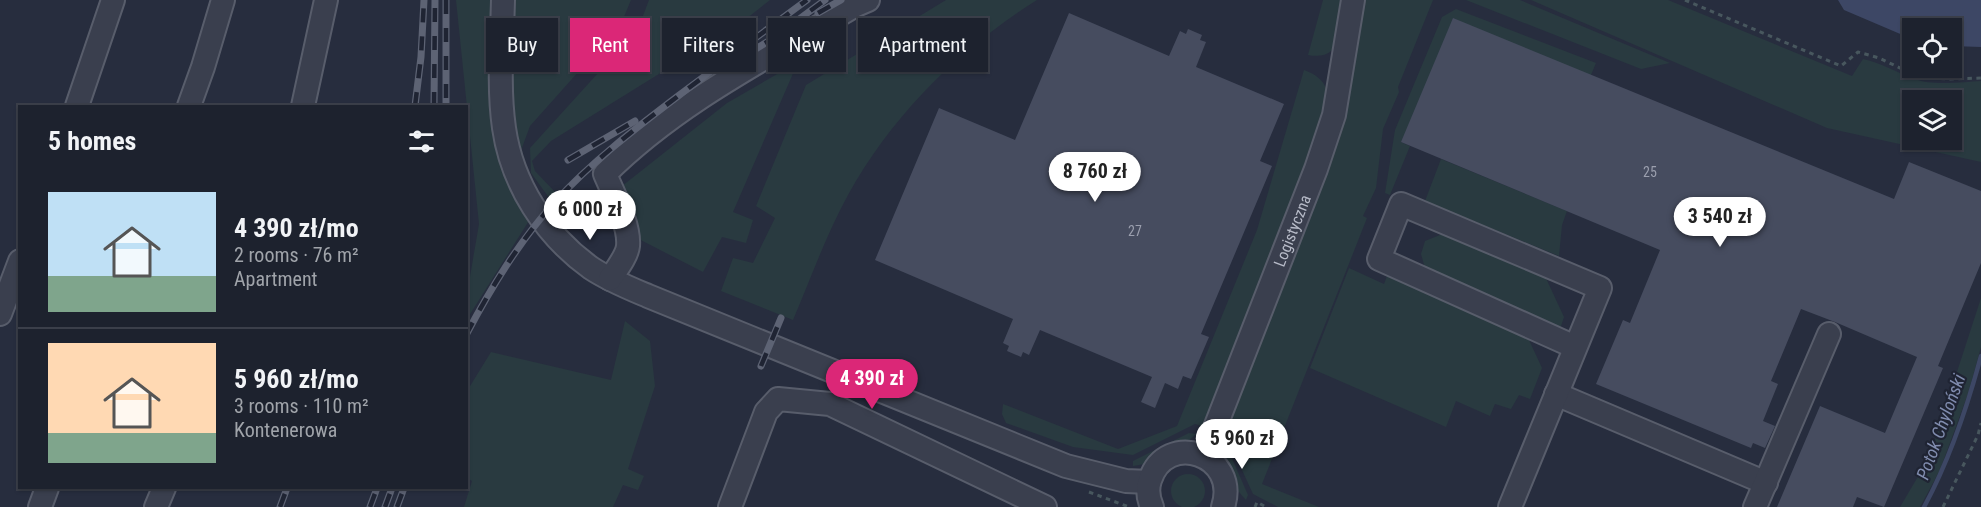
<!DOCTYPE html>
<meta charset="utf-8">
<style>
:root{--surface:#1d222e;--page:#252a36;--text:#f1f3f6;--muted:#a0a4aa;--line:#3b3f4a;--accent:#db2777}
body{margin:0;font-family:"Roboto Condensed",sans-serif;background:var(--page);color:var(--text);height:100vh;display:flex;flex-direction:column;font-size:22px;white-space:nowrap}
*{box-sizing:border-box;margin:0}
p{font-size:20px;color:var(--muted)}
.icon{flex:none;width:33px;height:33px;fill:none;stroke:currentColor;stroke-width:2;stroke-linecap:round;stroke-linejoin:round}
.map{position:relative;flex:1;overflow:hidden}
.side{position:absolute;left:18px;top:105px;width:450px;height:384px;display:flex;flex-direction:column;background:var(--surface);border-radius:0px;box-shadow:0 2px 4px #0004,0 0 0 2px var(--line)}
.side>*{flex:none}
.top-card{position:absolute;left:486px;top:18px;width:570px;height:54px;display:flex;gap:12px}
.controls{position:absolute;left:1902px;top:18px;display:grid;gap:12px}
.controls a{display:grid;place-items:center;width:60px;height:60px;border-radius:0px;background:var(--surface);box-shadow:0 2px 4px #0004,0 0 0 2px var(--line);font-size:30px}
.price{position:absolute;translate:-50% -51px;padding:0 14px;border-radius:21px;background:#fff;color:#222;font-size:20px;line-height:39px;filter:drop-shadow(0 2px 3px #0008)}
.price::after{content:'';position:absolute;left:50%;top:36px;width:18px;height:14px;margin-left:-9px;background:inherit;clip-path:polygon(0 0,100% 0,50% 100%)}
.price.current{background:var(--accent);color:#fff}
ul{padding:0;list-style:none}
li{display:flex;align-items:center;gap:18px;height:150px;padding:0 30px}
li+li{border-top:2px solid var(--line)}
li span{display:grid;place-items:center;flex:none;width:168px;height:120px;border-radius:0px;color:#555}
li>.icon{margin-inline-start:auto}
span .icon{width:72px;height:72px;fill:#fffc;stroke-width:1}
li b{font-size:26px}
h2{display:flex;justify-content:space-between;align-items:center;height:72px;padding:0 30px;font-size:26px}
.chip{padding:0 21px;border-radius:0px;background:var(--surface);box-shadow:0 2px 4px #0004,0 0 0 2px var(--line);font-size:21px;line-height:54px}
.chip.current{background:var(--accent);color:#fff}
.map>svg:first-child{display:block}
.green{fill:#293a40;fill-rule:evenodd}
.water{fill:#3d4765}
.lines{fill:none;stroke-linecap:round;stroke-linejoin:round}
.stream{stroke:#3d4765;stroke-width:4.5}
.building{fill:#464c5f}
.minor-casing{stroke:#585d6b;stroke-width:26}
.path{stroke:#48575e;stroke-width:3;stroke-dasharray:4.5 4.5;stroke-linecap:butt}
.minor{stroke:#3a3f4e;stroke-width:22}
.rail-casing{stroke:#5d6374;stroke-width:7}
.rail{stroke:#1f2433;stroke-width:4.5;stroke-dasharray:14;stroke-linecap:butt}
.labels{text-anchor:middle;stroke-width:4.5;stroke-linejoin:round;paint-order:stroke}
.number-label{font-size:14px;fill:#9b9fae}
.street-label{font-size:16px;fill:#b7bbc8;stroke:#1f2433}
.water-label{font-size:18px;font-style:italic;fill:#808cae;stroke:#1f2433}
</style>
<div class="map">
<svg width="1981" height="507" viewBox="0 0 1981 507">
<rect width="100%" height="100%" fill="#272d3e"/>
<g class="green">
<path d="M 456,0 L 631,0 L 621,24 L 530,126 L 512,175 L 532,216 L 467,319 L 467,294 L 479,224 Z"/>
<path d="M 649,0 L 770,0 L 741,23 L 551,141 L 532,161 L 535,171 L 556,193 L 550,199 L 531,173 L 530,148 L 638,29 Z"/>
<path d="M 946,0 L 1037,0 C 959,49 893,114 848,195 C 826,235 811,278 793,320 L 721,291 L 733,258 L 753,263 L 775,218 L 756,206 L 806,85 Z"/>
<path d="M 1323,0 L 1345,0 C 1342,25 1344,62 1308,55 Z"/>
<path d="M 1360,0 L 1433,0 L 1398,87 L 1399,92 L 1383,129 L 1376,188 L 1363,216 L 1367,218 L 1262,484 L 1319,507 L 1278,507 L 1253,494 L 1226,435 Z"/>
<path d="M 1466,0 L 1520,0 L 1670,63 L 1641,69 Z"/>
<path d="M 1531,0 L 1668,0 L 1852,76 L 1863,59 C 1882,63 1897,73 1915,79 C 1933,86 1962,82 1981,81 L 1981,162 L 1827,128 ZM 1912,100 L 1952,100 L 1952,140 L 1912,140 Z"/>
<path d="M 1456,9 L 1596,63 L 1591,75 L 1401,142 L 1410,146 L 1390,195 L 1385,193 L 1395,130 L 1442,17 Z"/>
<path d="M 798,62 L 733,212 L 753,220 L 746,243 L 722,237 L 703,272 L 588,213 L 727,103 Z"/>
<path d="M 1304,70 C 1321,76 1329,86 1329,104 L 1247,324 L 1202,426 L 1195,424 L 1133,455 L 1073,447 L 1006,423 L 1002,414 L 1003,404 L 1118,449 L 1177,426 L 1257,230 Z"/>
<path d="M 1441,159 L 1567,211 L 1562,225 L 1559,256 L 1436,206 L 1433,212 L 1422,209 Z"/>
<path d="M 1445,233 L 1544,274 L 1564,317 L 1561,326 L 1552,328 L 1427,275 L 1421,254 L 1425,241 Z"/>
<path d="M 1349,268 L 1384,284 L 1389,271 L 1522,325 L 1542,368 L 1530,399 L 1519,395 L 1511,409 L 1495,404 L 1490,416 L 1456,401 L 1446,427 L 1310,368 Z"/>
<path d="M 1981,298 L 1981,347 L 1969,391 L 1940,470 L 1920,507 L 1900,507 L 1929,458 Z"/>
<path d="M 625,321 L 650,341 L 655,386 L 628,469 L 644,476 L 638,490 L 623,485 L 613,507 L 464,507 L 472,481 L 467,478 L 467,391 L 491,352 L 611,380 Z"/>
<path d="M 1189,433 L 1196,434 C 1183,447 1151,465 1133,466 L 1133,461 Z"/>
<path d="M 1224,446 L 1227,447 L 1248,495 L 1246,500 C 1232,486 1224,466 1224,446 Z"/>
<circle cx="1188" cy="491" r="17"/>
</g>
<path class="water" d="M 1838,0 L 1981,0 L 1981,47 L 1952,46 L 1952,28 L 1912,28 L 1912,39 L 1844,10 Z"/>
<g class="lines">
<path class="stream" d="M 1924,507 C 1950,459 1967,408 1981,356"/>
</g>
<g class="building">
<path d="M 1069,13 L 1169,56 L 1180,31 L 1186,34 L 1188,29 L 1202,35 L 1200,40 L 1206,42 L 1196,67 L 1284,104 L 1260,161 L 1272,166 L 1201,334 L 1209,337 L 1191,379 L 1183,376 L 1178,389 L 1165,383 L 1155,408 L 1141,402 L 1152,377 L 1040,330 L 1029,355 L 1023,352 L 1021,357 L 1007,351 L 1009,346 L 1003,343 L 1013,319 L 875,260 L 939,108 L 1015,140 Z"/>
<path d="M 1453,18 L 1894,199 L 1909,162 L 1981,191 L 1981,263 L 1938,366 L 1943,368 L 1884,507 L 1857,497 L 1853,507 L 1777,507 L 1820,406 L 1885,433 L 1917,357 L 1835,322 L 1801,309 L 1771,381 L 1778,384 L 1763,421 L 1775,426 L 1765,448 L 1753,443 L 1751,448 L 1596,384 L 1623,320 L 1630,323 L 1660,250 L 1401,142 Z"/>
</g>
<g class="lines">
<defs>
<g id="minor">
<path d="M 503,0 C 502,42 498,86 504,128 C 512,184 545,235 591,268 C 609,280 629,288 648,296 L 1066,466 L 1126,481 L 1149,482"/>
<path d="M 77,106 L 113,0"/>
<path d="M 189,106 L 203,67 L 223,0"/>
<path d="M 303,106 L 326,0"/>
<path d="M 610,279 C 616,270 627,256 628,246 C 630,225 613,193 605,174 C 676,103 768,57 854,6 L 868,0"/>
<path d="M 0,314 L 20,261"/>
<path d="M 1556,394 L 1766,483"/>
<path id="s1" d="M 1204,456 L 1316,169 L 1334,115 L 1353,0"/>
<path d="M 40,507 L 47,488"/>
<path d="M 156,507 L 164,488"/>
<path d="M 730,507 L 766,412 L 778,399 L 830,404 L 1045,507"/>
<path d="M 1152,507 C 1148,498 1147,489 1150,480 C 1166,430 1240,454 1223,507"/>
<path d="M 1510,507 L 1600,288 L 1401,204 L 1379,259 L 1575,347"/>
<path d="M 1755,507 L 1829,334"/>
</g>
</defs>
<use href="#minor" class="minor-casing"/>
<g class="path">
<path d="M 1685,0 L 1841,66 L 1858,52 L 1879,58 L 1919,77 L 1947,79 L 1981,78"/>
<path d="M 1089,492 L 1129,507"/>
<path d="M 1255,507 L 1257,502 L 1266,507"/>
<path d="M 1943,507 L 1978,435 L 1981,423"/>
</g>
<use href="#minor" class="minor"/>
<defs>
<g id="rail">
<path d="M 446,0 L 446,106"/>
<path d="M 818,13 L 841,0"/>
<path d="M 741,58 L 775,37 L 825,0"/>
<path d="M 415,106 L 421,57 L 424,0"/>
<path d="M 434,106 L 435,0"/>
<path d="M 568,160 L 635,121"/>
<path d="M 466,335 C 491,288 518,243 554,203 C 593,160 640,125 686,90 C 726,60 766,30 807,0"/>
<path d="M 761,366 L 781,318"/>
<path d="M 280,507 L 287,488"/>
<path d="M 370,507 L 377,488"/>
<path d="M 385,507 L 392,488"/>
<path d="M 397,507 L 404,488"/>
</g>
</defs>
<use href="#rail" class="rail-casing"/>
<use href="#rail" class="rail"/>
</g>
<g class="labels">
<g class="number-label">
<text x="1650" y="177">25</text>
<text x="1135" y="236">27</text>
</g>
<g class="street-label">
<text dy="6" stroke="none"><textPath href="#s1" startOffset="242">Logistyczna</textPath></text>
</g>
<g class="water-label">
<text transform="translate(1941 427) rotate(-70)" y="6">Potok Chyloński</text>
</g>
</g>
</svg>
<div class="controls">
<a><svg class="icon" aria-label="locate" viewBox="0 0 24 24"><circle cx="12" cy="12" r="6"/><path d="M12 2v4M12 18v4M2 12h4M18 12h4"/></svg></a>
<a><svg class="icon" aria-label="layers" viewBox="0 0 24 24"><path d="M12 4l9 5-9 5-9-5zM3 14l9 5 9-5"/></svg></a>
</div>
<b class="price" style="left:1095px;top:203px">8 760 zł</b>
<b class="price" style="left:590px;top:241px">6 000 zł</b>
<b class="price" style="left:1720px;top:248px">3 540 zł</b>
<b class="price current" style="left:872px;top:410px">4 390 zł</b>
<b class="price" style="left:1242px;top:470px">5 960 zł</b>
<div class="top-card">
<a class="chip">Buy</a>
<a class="chip current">Rent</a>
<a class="chip">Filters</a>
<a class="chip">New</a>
<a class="chip">Apartment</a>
</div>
<section class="side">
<h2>5 homes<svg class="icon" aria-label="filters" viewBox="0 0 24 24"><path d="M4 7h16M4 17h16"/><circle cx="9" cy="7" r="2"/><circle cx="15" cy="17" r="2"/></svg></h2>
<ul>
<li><span style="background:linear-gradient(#bfe0f5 70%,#7fa58c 0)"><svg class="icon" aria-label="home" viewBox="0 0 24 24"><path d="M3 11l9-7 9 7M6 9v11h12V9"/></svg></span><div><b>4 390 zł/mo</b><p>2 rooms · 76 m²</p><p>Apartment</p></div></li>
<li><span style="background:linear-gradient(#ffd9b3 75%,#7fa58c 0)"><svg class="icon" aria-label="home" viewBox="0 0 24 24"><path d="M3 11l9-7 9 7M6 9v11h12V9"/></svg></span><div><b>5 960 zł/mo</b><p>3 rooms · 110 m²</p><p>Kontenerowa</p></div></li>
</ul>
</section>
</div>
